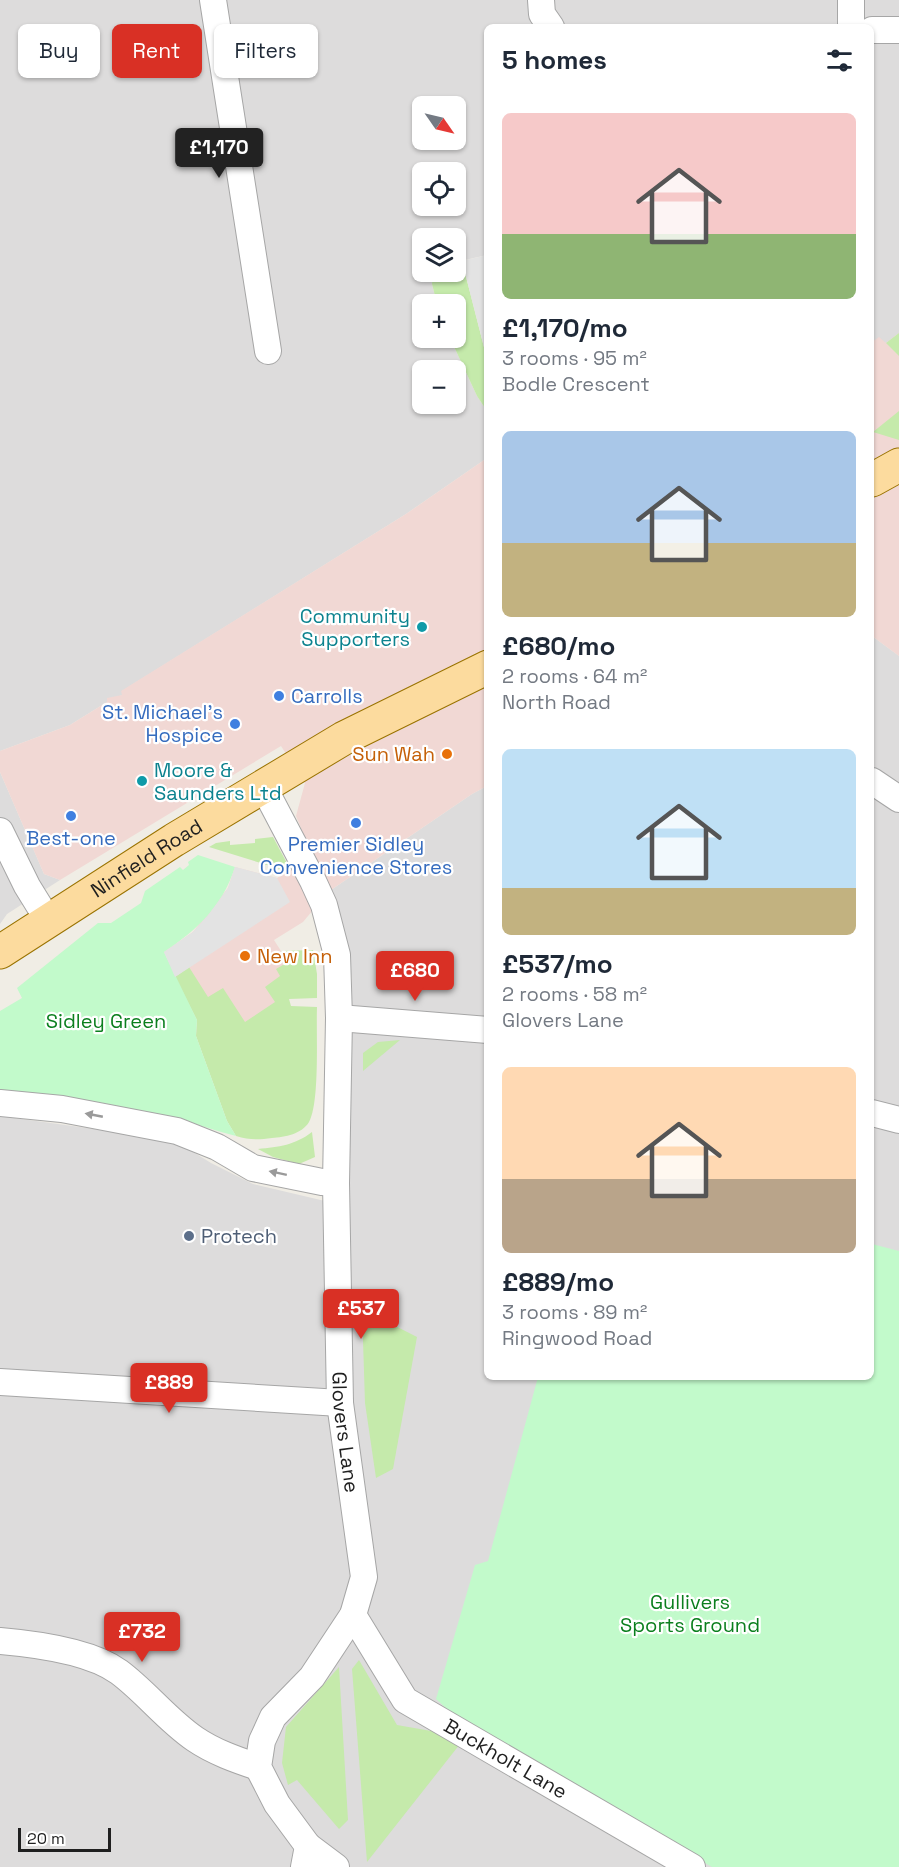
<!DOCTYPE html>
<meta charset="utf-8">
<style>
:root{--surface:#fff;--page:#f2f2f3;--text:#1f2937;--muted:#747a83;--accent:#d93025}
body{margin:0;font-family:"Space Grotesk",sans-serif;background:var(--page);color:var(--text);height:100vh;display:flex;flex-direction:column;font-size:22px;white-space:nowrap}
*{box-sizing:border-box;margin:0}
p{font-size:20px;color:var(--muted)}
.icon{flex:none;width:33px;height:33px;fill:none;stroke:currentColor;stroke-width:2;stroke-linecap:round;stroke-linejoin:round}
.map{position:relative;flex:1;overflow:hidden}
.details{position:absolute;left:484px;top:24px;width:390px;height:1356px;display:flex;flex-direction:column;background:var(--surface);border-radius:9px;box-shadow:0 2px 4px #0004}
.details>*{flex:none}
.top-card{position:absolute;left:18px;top:24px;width:376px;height:54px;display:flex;gap:12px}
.needle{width:39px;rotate:124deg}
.controls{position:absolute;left:412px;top:96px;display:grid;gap:12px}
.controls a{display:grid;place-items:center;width:54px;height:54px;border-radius:9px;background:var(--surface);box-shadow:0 2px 4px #0004;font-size:30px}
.scale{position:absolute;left:18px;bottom:15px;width:93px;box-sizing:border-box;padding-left:6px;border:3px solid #1f1f1f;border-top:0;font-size:16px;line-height:21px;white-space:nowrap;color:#1f1f1f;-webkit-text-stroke:4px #fff;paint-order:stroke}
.price{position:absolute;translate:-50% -51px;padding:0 14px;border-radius:6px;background:var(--accent);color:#fff;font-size:20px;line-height:39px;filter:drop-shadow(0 2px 3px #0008)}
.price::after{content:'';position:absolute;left:50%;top:36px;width:18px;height:14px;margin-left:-9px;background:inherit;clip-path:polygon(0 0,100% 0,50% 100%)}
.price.selected{background:#222;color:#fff}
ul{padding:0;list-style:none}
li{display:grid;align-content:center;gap:12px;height:318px;padding:0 18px}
li span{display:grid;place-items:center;height:186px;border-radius:9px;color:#555}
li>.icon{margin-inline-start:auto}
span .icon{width:108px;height:108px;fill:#fffc;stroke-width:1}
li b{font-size:26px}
h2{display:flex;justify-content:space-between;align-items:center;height:72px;padding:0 18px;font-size:26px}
.chip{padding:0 21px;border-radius:9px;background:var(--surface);box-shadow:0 2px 4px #0004;font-size:21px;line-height:54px}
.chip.selected{background:var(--accent);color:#fff}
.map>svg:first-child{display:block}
.residential{fill:#dddcdc;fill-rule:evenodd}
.commercial{fill:#f1d8d4}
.grass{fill:#c5eaab}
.park{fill:#c2facb}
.parking{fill:#e3e3e3}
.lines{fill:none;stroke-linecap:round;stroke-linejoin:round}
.minor-casing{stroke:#a6a6a6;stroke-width:28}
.primary-casing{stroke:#9a7300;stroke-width:35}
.minor{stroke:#fff;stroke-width:26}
.primary{stroke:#fcdb9e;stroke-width:33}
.oneway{fill:#9a9a9a}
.culture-dot{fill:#0f9aa8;stroke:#fff;stroke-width:2}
.shop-dot{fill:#3f7fe0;stroke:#fff;stroke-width:2}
.food-dot{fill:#e8710a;stroke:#fff;stroke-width:2}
.service-dot{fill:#5c6f8a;stroke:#fff;stroke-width:2}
.labels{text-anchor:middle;stroke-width:4.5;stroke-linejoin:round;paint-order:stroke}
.culture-label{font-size:20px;fill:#0d838f;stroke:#fff;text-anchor:end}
.shop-label{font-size:20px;fill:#366cbe;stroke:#fff}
.food-label{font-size:20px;fill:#c56008;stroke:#fff;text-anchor:end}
.street-label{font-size:20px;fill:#1f1f1f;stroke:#fff}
.park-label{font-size:20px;fill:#0b7f1e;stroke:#fff}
.service-label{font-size:20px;fill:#4e5e75;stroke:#fff;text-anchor:start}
</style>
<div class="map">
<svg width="899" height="1867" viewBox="0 0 899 1867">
<rect width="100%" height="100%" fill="#f0ede5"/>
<g class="residential">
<path d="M 0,0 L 899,0 L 899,333 L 886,343 L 872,342 L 872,27 L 488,27 L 487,255 L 456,262 L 456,238 L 423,238 L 423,272 L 433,272 L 432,284 L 437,304 L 423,304 L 423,338 L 450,338 L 477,396 L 487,411 L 487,458 L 406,514 L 122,691 L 122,695 L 107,702 L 70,725 L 0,751 ZM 423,106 L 456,106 L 456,140 L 423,140 ZM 423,172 L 456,172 L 456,206 L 423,206 ZM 423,370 L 456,370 L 456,404 L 423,404 Z"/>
<path d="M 872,636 L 899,656 L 899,1867 L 0,1867 L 0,1116 L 174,1140 L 211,1163 L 253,1184 L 346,1206 L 352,978 L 336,913 L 328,892 L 472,794 L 487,786 L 488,1377 L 872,1377 Z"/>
<path d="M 0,772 L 44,874 L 60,880 L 7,914 L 0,924 Z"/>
</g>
<g class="commercial">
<path d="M 899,333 L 899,656 L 872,636 L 872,342 L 879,337 L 886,343 Z"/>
<path d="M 487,458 L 487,786 L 472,794 L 328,892 L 303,922 L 274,940 L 288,962 L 281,976 L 301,1093 L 196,1036 L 197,1020 L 164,952 L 193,932 L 228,888 L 235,867 L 277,878 L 313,857 L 296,816 L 305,783 L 281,746 L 60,880 L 44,874 L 0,772 L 0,751 L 70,725 L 107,702 L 107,698 L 122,695 L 121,691 L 406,514 Z"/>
</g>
<g class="grass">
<path d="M 462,261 L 487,359 L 487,411 L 477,396 L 450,338 L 456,338 L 456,304 L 437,304 L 432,284 L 433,272 L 456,272 L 456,262 Z"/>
<path d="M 899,333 L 899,356 L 886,343 Z"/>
<path d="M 899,411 L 899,440 L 873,432 Z"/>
<path d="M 273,837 L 288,865 L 283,870 L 209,847 L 216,843 L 230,841 L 230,845 L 255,843 L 255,839 Z"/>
<path d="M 313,950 L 317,974 L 317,998 L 289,999 L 291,1006 L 317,1007 C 316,1033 320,1102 309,1122 C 302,1134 285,1137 272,1138 C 258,1140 249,1140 236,1136 L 227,1121 L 196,1036 L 197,1020 L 175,977 L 189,967 L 208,997 L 223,988 L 245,1022 L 275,1002 L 265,987 L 280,976 L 276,969 L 288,962 L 281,951 Z"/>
<path d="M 400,1040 L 363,1071 L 363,1053 L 378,1042 Z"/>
<path d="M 312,1132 L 315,1157 L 299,1164 L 273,1157 L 258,1149 C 279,1147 295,1145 312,1132 Z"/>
<path d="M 362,1309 L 417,1337 L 393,1469 L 376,1478 L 365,1403 Z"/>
<path d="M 359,1660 L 397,1725 L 437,1732 L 460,1744 L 367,1862 L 352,1669 Z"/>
<path d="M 339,1667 L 348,1820 L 339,1829 L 297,1780 L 288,1785 L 282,1763 L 286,1727 Z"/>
</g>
<g class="park">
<path d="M 198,855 L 235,867 C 222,907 198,929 164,952 L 197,1020 L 196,1036 L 227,1121 L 236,1136 C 216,1131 197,1124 178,1119 C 119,1105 60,1094 0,1091 L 0,1011 L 22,998 L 17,988 L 98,923 L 111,923 L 141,903 L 145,891 L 180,867 L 183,870 L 189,865 L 188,862 Z"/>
<path d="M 872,1244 L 899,1251 L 899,1867 L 712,1867 L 460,1721 L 436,1699 L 475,1565 L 488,1561 L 538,1377 L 872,1377 Z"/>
</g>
<g class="parking">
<path d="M 487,255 L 488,255 L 487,359 L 462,261 Z"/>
<path d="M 235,867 L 277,878 L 290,902 L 175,977 L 164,952 L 193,932 L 209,914 L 228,888 Z"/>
</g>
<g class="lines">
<defs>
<g id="minor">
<path d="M 213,0 L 268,351"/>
<path d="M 541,0 L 542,14 L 551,27"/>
<path d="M 851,27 L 851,0"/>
<path d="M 872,30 L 899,30"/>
<path d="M 872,781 L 899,799"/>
<path id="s1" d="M 263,786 L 313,881 L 324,905 L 337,955 L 339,1018 L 336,1183 L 340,1403 L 364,1577 L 353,1615 L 312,1677 L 273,1717 L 262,1741 L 258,1767 L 277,1804 L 308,1846 L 304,1867"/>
<path d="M 0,831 L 27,886 L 48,920"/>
<path d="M 339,1018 L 488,1030"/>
<path d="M 0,1103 L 62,1109 L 177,1131 L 217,1147 L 253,1168 L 322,1182 L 336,1183"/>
<path d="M 872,1113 L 899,1120"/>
<path d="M 0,1382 L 340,1403"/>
<path id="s2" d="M 353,1615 L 405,1700 L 692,1867"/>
<path d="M 0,1641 C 35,1644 90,1651 119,1672 C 146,1692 167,1720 195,1739 C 214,1752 237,1760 258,1767"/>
<path d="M 308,1846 L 336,1867"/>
</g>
<g id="primary">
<path d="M 872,480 L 899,465"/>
<path id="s3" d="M 0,952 L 174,840 L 344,738 L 488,667"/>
</g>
</defs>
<use href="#minor" class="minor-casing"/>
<use href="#primary" class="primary-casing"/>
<use href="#minor" class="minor"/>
<use href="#primary" class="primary"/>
</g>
<defs><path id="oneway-solid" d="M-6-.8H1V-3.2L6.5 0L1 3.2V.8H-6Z" transform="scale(1.5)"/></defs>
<g class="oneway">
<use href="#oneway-solid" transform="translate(94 1115) rotate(-169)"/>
<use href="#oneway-solid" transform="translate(278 1173) rotate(-168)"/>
</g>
<g class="culture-dot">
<circle cx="422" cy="627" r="6"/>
<circle cx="142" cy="781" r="6"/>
</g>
<g class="shop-dot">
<circle cx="279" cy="696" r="6"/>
<circle cx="235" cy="724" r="6"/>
<circle cx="71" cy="816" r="6"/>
<circle cx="356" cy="823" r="6"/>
</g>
<g class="food-dot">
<circle cx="447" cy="754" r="6"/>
<circle cx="245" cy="956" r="6"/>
</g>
<circle class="service-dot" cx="189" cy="1236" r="6"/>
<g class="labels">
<g class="culture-label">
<text x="410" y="623">Community<tspan x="410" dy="23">Supporters</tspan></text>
<text x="154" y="777" text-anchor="start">Moore &amp;<tspan x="154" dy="23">Saunders Ltd</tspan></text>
</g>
<g class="shop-label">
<text x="291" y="703" text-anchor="start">Carrolls</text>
<text x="223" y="719" text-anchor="end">St. Michael's<tspan x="223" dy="23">Hospice</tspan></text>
<text x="71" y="845">Best-one</text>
<text x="356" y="851">Premier Sidley<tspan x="356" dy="23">Convenience Stores</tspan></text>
</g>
<g class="food-label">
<text x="435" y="761">Sun Wah</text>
<text x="257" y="963" text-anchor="start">New Inn</text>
</g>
<g class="street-label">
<text dy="7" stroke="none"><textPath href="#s3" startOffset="174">Ninfield Road</textPath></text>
<text dy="7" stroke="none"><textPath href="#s1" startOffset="663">Glovers Lane</textPath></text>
<text dy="7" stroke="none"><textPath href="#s2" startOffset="216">Buckholt Lane</textPath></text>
</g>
<g class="park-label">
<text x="106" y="1028">Sidley Green</text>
<text x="690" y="1609">Gullivers<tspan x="690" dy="23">Sports Ground</tspan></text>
</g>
<g class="service-label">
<text x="201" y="1243">Protech</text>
</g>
</g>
</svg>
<div class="controls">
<a><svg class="needle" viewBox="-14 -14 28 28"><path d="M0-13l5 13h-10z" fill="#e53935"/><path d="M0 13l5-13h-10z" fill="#747a83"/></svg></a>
<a><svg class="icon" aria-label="locate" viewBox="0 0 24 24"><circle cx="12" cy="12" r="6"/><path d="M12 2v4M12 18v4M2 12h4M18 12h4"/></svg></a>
<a><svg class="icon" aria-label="layers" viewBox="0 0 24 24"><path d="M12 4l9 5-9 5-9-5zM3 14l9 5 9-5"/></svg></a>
<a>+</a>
<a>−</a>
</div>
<div class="scale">20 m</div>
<b class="price selected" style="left:219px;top:179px">£1,170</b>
<b class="price" style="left:415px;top:1002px">£680</b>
<b class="price" style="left:361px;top:1340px">£537</b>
<b class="price" style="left:169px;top:1414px">£889</b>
<b class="price" style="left:142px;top:1663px">£732</b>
<div class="top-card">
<a class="chip">Buy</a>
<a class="chip selected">Rent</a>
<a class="chip">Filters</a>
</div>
<section class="details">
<h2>5 homes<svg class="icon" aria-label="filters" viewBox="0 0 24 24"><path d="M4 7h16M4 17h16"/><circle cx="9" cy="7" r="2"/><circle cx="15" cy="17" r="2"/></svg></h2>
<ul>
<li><span style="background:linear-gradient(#f6c9c9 65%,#8fb573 0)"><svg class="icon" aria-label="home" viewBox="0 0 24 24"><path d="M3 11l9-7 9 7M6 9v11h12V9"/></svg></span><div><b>£1,170/mo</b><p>3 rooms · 95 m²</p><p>Bodle Crescent</p></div></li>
<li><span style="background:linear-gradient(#a9c7e8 60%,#c2b280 0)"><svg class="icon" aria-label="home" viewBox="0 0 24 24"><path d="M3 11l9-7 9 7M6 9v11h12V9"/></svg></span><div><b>£680/mo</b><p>2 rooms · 64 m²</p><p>North Road</p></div></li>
<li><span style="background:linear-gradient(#bfe0f5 75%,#c2b280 0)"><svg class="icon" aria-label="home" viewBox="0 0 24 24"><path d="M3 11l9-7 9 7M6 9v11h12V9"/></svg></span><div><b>£537/mo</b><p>2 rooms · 58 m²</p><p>Glovers Lane</p></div></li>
<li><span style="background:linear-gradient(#ffd9b3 60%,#b9a48a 0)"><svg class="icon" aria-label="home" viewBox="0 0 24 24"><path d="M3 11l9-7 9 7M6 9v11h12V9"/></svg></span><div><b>£889/mo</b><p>3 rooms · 89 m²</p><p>Ringwood Road</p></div></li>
</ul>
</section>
</div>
